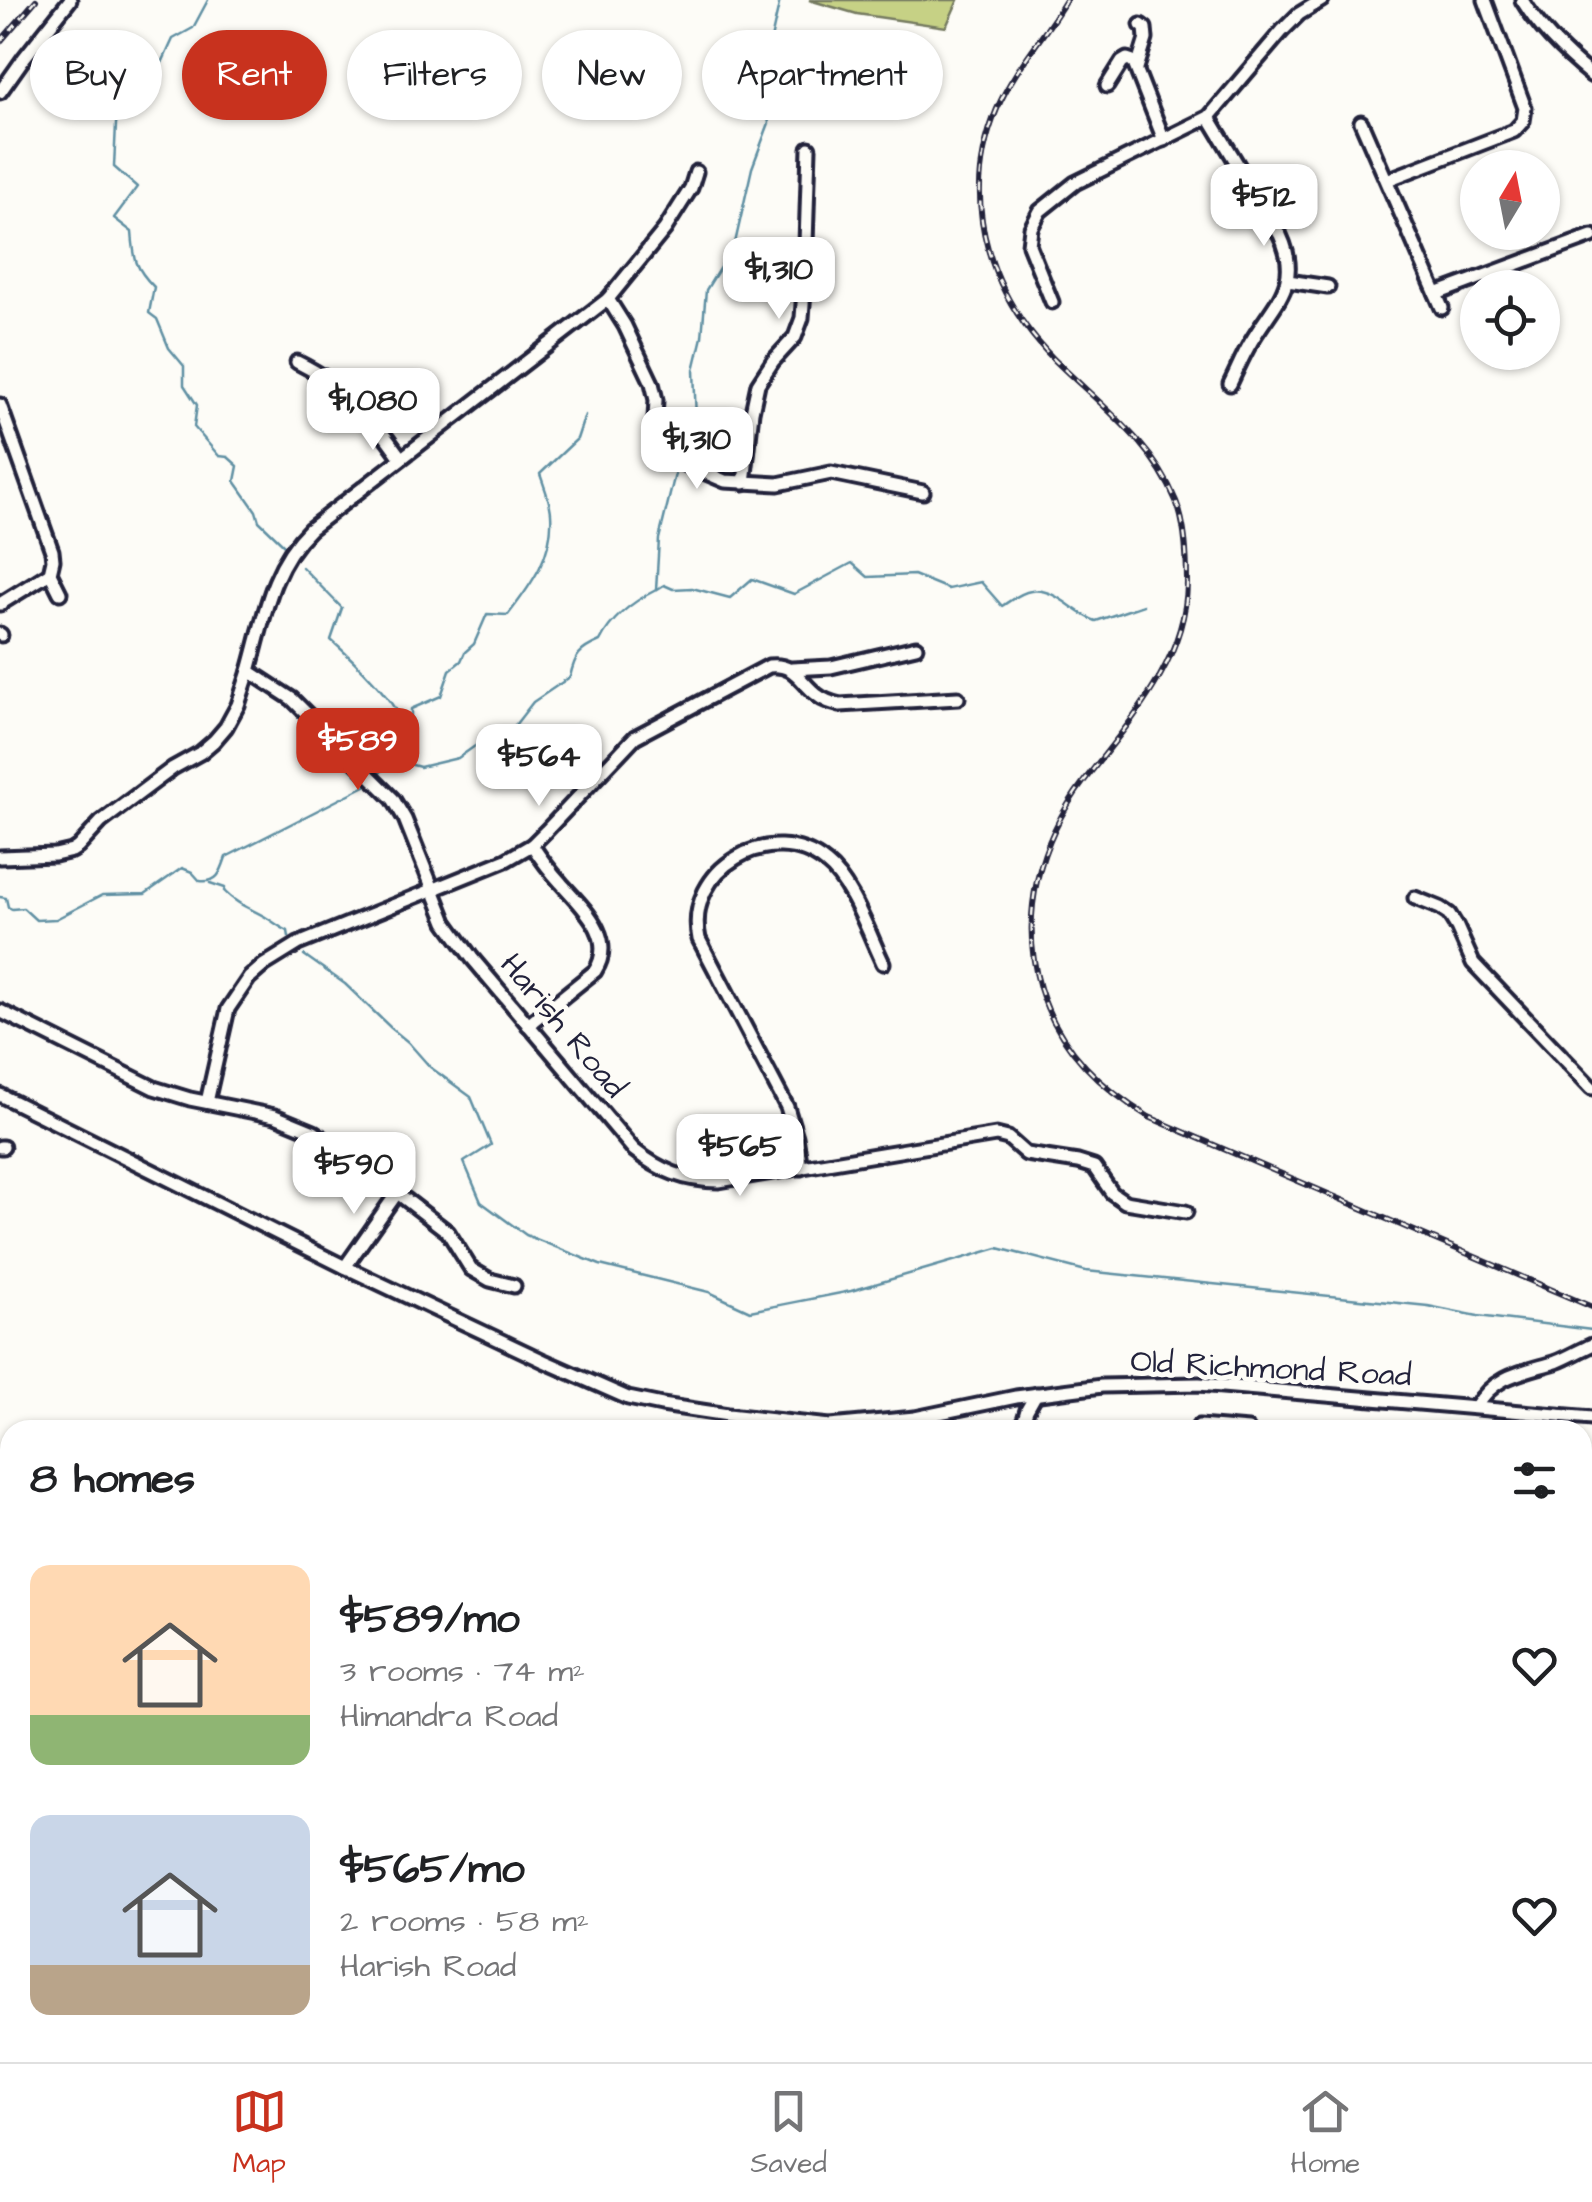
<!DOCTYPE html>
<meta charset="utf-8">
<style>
:root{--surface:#fff;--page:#f2f2f2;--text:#202124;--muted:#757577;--line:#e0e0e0;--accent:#c8321e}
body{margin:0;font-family:"Architects Daughter",sans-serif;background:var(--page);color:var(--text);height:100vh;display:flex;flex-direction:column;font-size:38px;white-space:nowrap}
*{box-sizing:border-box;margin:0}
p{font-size:32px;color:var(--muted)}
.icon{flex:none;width:55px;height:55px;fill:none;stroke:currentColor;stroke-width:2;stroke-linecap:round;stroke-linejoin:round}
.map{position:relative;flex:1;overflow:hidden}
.side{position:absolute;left:0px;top:1420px;width:1592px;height:642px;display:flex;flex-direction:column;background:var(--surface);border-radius:30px 30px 0 0;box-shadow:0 2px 8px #0004}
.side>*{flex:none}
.guide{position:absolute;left:30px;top:30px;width:1000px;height:90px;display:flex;gap:20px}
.needle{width:65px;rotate:10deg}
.controls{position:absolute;left:1460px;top:150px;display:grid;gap:20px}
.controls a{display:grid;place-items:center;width:100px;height:100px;border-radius:50%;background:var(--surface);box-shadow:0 2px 8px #0004;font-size:50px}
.price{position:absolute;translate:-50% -85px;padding:0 22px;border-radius:20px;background:#fff;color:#222;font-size:32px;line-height:65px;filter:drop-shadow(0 2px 5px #0008)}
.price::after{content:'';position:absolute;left:50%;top:60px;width:30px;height:22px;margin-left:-15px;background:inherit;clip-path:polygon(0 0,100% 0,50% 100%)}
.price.on{background:var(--accent);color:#fff}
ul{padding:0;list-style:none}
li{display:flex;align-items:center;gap:30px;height:250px;padding:0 30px}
li span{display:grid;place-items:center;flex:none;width:280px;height:200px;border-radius:20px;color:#555}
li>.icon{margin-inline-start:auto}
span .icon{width:120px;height:120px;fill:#fffc;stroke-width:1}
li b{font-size:42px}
h2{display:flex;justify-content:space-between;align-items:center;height:120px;padding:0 30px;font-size:42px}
.chip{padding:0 35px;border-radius:45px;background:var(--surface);box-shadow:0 2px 8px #0004;font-size:35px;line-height:90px}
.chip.on{background:var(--accent);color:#fff}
.tabs{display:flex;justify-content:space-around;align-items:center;height:140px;border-top:2px solid var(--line);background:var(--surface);font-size:28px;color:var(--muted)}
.tabs a{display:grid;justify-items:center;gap:5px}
.tabs .on{color:var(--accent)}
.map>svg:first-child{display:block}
.green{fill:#c6d185;stroke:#747a60;stroke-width:2.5}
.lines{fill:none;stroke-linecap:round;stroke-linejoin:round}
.stream{stroke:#6190a3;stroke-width:2.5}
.minor-casing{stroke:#22223b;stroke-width:19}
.minor{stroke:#fdfcf7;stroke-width:11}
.rail-casing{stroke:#22223b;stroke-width:6}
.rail{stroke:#fdfcf7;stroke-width:2.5;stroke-dasharray:8;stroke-linecap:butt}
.labels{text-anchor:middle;stroke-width:10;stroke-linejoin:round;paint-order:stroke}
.street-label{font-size:32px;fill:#22223b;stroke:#fdfcf7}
</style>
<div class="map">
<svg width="1592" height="2062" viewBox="0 0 1592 2062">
<rect width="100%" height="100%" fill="#fdfcf7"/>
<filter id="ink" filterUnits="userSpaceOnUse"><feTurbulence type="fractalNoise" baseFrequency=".01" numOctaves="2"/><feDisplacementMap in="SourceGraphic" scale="20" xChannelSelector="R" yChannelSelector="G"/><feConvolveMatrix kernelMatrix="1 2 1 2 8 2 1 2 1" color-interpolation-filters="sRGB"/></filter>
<g filter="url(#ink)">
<path class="green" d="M 809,0 L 958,0 L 946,27 L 857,14 Z"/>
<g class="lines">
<g class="stream">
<path d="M 208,0 L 193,28 L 173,39 L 162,63 L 137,82 L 121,100 L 116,124 L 114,167 L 137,187 L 114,218 L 132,232 C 134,259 135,268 154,287 L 149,313 L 157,319 L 169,348 L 184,366 L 184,385 L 197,405 L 194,427 L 219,456 L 228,457 L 238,466 L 235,481 L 256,511 L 259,521 L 284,545"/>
<path d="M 679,448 L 696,420 L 694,370 L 702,337 L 706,290 L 735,243 L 752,168 L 769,123 L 761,84 L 780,0"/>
<path d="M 302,567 L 342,608 L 331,640 C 348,655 403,706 402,728 C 401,738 394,750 391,759"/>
<path d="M 656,590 L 664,585 L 673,589 L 692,588 L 730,598 L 752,579 L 794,594 L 852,563 L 868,577 L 914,575 L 948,589 L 981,582 L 1002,606 C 1010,601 1021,592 1031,591 C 1055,587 1075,614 1096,621 L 1143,605"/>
<path d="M 402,727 L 411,718 L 411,709 L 441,696 L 450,670 L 461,661 L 465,652 L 474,644 L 487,614 L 508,615 C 532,584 554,554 551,513 C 550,500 544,486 540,474 L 577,439 L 585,415"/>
<path d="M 380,773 L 390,759 L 420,767 L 458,758 L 475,746 L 512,729 L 533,702 L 570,677 C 575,655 579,650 600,641 C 612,617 632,602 656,590 L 659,539 L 675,474"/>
<path d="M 210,883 L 225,888 L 224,891 C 236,904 252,909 267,918 C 275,923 279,927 288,931 L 289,937"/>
<path d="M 0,897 L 6,898 L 8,907 L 12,909 L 23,908 L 36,920 L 56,919 L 102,895 L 145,894 L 182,868 L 192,872 L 200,881 C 218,883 221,872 226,857 L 367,785"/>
<path d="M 304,955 L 345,984 L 391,1028 L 408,1042 L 430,1067 L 471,1097 L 491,1145 L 464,1162 L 481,1202 L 526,1235 L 600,1265 L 709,1292 L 750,1311 L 851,1291 L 998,1248 L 1086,1271 L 1428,1306 L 1478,1316 L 1592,1330"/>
<path d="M 453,2062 L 475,2052"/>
</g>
<defs>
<g id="minor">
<path d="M 1522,0 C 1540,30 1565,54 1592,76"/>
<path d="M 1137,68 L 1146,39 L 1145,28 L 1141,25"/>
<path d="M 1107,86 L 1122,62 L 1127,59 L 1133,61 L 1164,140"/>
<path d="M 0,92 L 24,58 L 70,0"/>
<path d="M 1209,117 L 1280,235 C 1303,284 1274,302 1251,342 C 1243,355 1237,370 1230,384"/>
<path d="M 1361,122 L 1442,308"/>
<path d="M 696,172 L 691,188 L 665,229 L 608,299 L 310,529 C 270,568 264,619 249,671 L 292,699 L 393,799 L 405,819 L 446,922 L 472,958 L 634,1150 C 660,1171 685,1181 719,1181 L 996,1135 L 1008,1138 L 1026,1154 L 1078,1162 L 1094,1167 L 1112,1193 L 1125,1202 L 1186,1212"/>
<path d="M 1387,180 L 1514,131 L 1523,121 L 1525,108 L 1485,0"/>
<path d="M 1288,281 L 1328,287"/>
<path d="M 1436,294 L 1592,236"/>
<path d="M 608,299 L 625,326 L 652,383 L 656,400 L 654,437 L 657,445 L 666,456 L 725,481 L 778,484 L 831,473 L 923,492"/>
<path d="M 1052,302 L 1029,245 L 1031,228 L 1040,211 L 1075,183 L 1209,117 L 1282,31 L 1299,14 L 1322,0"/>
<path d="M 297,362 C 349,388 368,411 401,458"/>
<path d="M 0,405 L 52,551 L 53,560 L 50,573 L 60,593"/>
<path d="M 744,483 L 752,412 L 758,384 L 773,361 L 795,337 L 802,318 L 805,276 L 809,148"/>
<path d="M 0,604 L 50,573"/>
<path d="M 0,634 L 1,635"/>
<path d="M 792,669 L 831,667 L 916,647"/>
<path d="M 0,857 L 55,855 L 72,851 L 78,847 L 101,822 L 173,768 L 200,753 L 214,741 L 226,727 L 238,705 L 249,671"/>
<path d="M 1415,898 L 1440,908 L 1449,914 L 1457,927 L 1473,963 L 1592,1088"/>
<path d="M 0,1011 L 154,1088 L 190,1099 L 275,1116 L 314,1132 L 360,1164 L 448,1232 L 471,1269 L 490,1280 L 514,1286"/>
<path d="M 528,1025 L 595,971 C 617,937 582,907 561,883 C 550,871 541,859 532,845"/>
<path d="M 0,1095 L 345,1267 L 544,1361 L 628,1398 L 662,1405 L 728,1415 L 830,1426 L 915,1418 L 1016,1397 L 1102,1386 L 1199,1384 L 1592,1418"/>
<path d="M 207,1102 L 228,1009 L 249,978 L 264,965 L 298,944 L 506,860 L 532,845 L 546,831 L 635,737 L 769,666 C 795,663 800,682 817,695 C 824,701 832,703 840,705 L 958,698"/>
<path d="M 0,1147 L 3,1147"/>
<path d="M 801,1168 L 796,1137 L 787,1107 L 699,939 C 684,869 771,818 826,863 C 851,882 869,934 883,963"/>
<path d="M 345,1267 L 397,1193"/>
<path d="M 1476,1407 C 1494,1375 1524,1372 1556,1362 C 1569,1357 1580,1350 1592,1345"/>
<path d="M 1199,1426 L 1248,1430"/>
<path d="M 1021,1430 L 1027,1410 L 1036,1394"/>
<path d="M 0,1540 L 10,1540"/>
<path d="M 1582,1732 L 1592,1738"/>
<path d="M 0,1793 L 10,1769"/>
<path d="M 0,1840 L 10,1844"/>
<path d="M 567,2052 L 568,2062"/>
<path d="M 719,2052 L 720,2062"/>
<path d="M 1082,2052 L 1082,2062"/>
<path d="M 277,2062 L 293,2052"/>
<path d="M 942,2062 L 943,2052"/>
<path d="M 1283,2062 L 1300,2052"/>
</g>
</defs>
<use href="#minor" class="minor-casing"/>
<use href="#minor" class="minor"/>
<defs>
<g id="rail">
<path d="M 1066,0 C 1044,37 1014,69 997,109 C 957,205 991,301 1064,369 C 1106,409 1154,446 1176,501 C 1186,525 1187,557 1187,583 C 1186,662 1129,722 1084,781 C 1039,841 1019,915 1040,988 C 1057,1045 1099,1087 1149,1117 L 1592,1307"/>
<path d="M 0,42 L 36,0"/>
</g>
</defs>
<use href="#rail" class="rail-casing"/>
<use href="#rail" class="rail"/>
</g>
</g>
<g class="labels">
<g class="street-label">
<text transform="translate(564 1025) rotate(50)" y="11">Harish Road</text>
<text transform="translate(1271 1367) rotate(3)" y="11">Old Richmond Road</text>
</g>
</g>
</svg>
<div class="controls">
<a><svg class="needle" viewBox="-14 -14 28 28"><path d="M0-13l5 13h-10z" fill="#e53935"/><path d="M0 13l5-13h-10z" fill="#757577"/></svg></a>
<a><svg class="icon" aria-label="locate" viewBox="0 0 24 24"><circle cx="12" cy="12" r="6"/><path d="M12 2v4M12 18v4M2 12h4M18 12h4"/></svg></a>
</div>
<b class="price" style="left:1264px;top:249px">$512</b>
<b class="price" style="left:779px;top:322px">$1,310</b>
<b class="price" style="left:373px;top:453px">$1,080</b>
<b class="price" style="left:697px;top:492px">$1,310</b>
<b class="price on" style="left:358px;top:793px">$589</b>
<b class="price" style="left:539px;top:809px">$564</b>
<b class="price" style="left:740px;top:1199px">$565</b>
<b class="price" style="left:354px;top:1217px">$590</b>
<div class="guide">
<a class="chip">Buy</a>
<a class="chip on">Rent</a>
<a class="chip">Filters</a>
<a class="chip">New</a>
<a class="chip">Apartment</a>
</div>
<section class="side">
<h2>8 homes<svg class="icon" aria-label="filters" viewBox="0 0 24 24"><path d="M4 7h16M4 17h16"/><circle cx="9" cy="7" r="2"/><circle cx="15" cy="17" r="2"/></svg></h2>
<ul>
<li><span style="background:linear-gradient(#ffd9b3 75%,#8fb573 0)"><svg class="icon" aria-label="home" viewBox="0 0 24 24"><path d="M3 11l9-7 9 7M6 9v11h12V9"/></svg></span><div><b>$589/mo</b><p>3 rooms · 74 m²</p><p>Himandra Road</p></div><svg class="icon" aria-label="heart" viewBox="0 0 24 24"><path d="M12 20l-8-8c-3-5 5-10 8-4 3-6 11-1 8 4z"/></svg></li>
<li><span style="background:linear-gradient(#c9d6e8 75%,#b9a48a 0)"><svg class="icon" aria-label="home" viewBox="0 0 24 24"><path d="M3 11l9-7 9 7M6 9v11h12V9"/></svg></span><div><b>$565/mo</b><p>2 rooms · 58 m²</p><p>Harish Road</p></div><svg class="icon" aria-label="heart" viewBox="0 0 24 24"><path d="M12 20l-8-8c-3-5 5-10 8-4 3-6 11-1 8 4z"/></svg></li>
</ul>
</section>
</div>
<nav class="tabs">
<a class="on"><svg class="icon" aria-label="map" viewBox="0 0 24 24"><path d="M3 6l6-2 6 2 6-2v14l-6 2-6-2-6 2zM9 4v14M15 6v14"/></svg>Map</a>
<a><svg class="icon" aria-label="saved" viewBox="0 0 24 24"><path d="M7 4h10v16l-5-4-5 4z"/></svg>Saved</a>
<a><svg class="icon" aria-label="home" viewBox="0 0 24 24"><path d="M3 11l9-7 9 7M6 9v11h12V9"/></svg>Home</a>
</nav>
